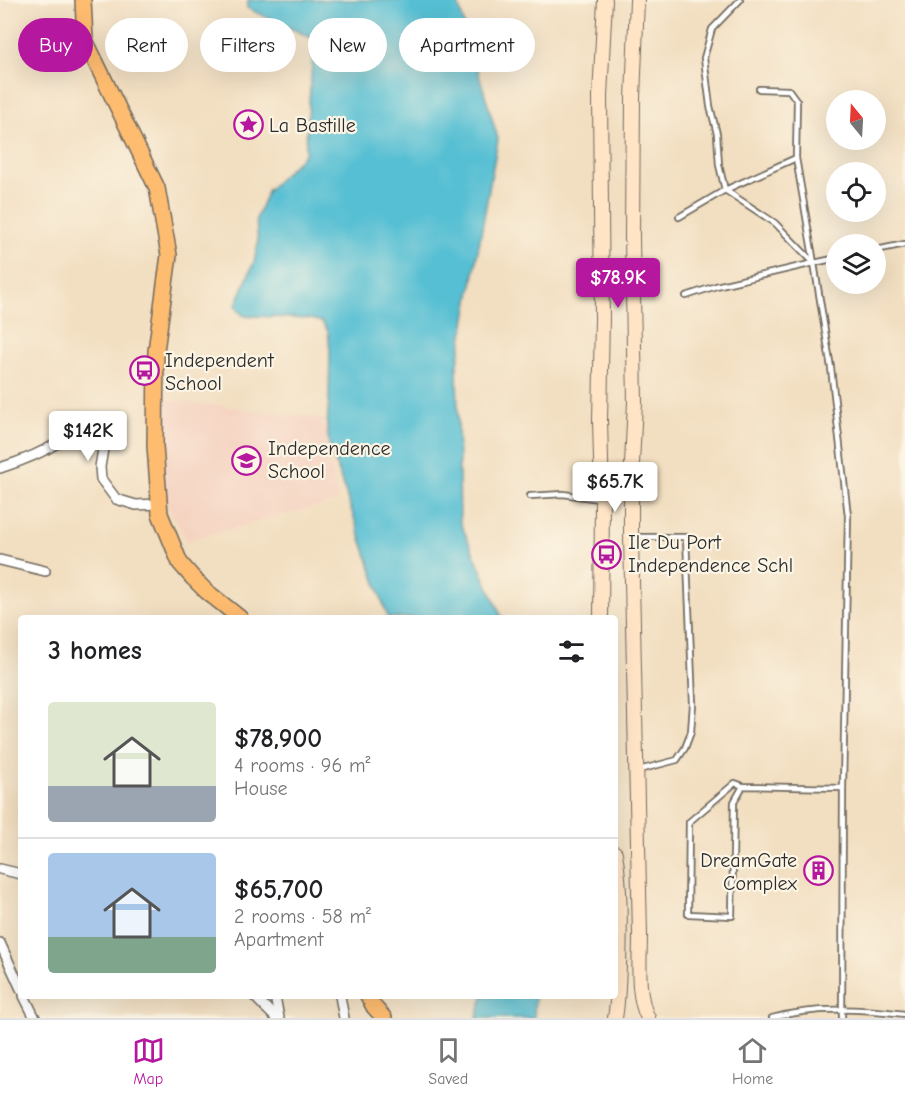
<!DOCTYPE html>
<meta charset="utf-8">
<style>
:root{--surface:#fff;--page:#f2f2f2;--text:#202124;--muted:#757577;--line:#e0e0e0;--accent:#b5179e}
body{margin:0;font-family:"Comic Neue",sans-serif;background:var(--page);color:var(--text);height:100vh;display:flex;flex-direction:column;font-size:22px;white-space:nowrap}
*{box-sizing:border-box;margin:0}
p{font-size:20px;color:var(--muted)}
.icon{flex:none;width:33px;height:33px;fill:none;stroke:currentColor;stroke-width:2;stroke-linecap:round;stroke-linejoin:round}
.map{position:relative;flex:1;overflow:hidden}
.side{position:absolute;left:18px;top:615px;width:600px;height:384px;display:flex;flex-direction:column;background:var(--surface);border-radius:6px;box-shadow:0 6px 24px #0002}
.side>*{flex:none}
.top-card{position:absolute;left:18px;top:18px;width:600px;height:54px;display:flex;gap:12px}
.needle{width:39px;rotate:342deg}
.controls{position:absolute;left:826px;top:90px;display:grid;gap:12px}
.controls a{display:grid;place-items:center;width:60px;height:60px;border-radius:50%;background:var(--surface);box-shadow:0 6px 24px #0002;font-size:30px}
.price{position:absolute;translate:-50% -51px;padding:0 14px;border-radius:6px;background:#fff;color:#222;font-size:20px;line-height:39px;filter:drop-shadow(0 2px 3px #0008)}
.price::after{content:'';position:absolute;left:50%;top:36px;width:18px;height:14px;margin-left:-9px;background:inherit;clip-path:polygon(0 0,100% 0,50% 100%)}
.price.on{background:var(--accent);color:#fff}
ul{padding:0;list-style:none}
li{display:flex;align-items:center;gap:18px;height:150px;padding:0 30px}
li+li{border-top:2px solid var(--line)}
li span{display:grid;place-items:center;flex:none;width:168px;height:120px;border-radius:6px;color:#555}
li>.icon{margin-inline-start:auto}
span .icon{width:72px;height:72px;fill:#fffc;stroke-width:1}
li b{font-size:26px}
h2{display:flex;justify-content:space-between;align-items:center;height:72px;padding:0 30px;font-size:26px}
.pill{padding:0 21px;border-radius:27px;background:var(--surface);box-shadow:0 6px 24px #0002;font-size:21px;line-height:54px}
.pill.on{background:var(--accent);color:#fff}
.dock{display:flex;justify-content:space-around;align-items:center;height:84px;border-top:2px solid var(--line);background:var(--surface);font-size:16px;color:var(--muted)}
.dock a{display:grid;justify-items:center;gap:3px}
.dock .on{color:var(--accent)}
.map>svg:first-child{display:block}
.built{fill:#f5d3c1}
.water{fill:#56bfd3;stroke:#40757f;stroke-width:1.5}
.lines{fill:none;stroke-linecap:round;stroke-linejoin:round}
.lane-casing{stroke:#716a5f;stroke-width:8}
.street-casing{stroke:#716a5f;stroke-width:12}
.secondary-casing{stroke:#716a5f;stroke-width:16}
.primary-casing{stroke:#716a5f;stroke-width:18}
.lane{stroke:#fff;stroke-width:4.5}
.street{stroke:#fff;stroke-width:9}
.secondary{stroke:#ffe4c6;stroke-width:14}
.primary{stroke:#febc70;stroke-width:15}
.labels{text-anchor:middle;stroke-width:4.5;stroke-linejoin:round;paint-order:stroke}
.poi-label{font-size:20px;fill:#2b2b2b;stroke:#fcf5e5;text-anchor:start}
</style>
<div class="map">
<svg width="905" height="1018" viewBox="0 0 905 1018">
<rect width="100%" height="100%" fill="#fcf5e5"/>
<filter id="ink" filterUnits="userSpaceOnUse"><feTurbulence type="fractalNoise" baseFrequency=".0167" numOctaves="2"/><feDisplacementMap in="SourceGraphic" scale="12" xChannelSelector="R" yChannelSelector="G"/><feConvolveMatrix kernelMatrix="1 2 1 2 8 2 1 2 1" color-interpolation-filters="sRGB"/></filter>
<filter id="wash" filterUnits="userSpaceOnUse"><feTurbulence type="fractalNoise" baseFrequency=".008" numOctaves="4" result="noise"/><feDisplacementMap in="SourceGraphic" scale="24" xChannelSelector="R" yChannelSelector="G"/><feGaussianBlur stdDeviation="1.35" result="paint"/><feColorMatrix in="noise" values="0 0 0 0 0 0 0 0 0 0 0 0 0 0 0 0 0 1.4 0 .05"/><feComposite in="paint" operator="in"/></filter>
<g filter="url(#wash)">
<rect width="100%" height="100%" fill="#f2dec0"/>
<path class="built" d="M 163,399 L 324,419 L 338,501 L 187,540 L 164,500 Z"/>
<g class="water">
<path d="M 248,0 L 457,0 L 498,139 L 457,368 L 460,522 L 502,618 L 388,618 L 329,444 L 327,427 L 329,398 L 330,350 L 328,331 L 322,322 L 311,319 L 255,316 C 245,318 240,315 236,305 L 254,262 L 258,244 L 256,219 L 268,190 L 305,154 L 314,39 L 247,8 Z"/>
<path d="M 483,996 L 535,996 L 534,1018 L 477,1018 Z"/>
</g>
</g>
<g filter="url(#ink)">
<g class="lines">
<defs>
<g id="lane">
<path d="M 740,0 L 712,29 L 704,58 L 710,106 L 717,134 L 719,165 L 725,190 L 796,158 L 797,101 L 789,90 L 759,89"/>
<path d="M 796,158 L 814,263"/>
<path d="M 679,217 L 725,190 L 775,223 L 814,263 L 837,258"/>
<path d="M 876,250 L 905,244"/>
<path d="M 686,296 L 716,286 L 814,263 L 831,368 L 848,516 L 843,788"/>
<path d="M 530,496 L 563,494 L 599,499"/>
<path d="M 634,537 L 686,537 L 693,704 L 691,732 L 685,748 L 677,760 L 639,770"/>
<path d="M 743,786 L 735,783 L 689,822 L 688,914 L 732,916 L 734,802 L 743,786 L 843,788 L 842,1018"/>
<path d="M 772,1018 C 815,1006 861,1009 905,1014"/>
</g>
<g id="street">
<path d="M 0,468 C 22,461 42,453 61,441 C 72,434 80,423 92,418 L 100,424 L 105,437 L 100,467 L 101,479 L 116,499 L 136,505 L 158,504"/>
<path d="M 0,560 L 45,571"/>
<path d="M 0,869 L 21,874"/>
<path d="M 0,943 L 21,989"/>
<path d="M 24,996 L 35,1018"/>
<path d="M 254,996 L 276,1018"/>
<path d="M 275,996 L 279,1018"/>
<path d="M 340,996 L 344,1018"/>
</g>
<g id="secondary">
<path d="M 637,0 L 633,98 L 632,237 L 635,402 L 631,484 L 631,537 L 640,935 C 640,960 636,996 648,1018"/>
<path d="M 601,618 L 602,499 L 600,420 L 602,318 L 600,96 L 605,0"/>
<path d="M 615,1018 C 618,1001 618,984 619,966 C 620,928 621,890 615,853"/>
</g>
<g id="primary">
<path d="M 83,0 L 85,40 L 157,188 L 169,255 L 156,351 L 155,446 L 160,514 L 180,563 L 193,578 L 206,591 L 240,618"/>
<path d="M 368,996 L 374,1007 L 384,1018"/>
</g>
</defs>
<use href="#lane" class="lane-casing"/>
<use href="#street" class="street-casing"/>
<use href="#secondary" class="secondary-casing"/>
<use href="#primary" class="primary-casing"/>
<use href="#lane" class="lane"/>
<use href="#street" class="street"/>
<use href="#secondary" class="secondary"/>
<use href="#primary" class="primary"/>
</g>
</g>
<defs>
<symbol id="sight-ring" viewBox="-11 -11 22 22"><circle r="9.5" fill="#fcf5e5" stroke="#b5179e" stroke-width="1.5"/><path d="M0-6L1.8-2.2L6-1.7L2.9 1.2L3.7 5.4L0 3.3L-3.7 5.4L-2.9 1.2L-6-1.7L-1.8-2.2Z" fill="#b5179e"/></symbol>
<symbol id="bus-ring" viewBox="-11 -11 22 22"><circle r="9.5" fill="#fcf5e5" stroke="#b5179e" stroke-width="1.5"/><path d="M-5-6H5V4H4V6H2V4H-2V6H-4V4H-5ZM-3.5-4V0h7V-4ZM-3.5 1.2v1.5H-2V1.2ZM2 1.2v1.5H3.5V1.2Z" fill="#b5179e"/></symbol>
<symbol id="school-ring" viewBox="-11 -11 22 22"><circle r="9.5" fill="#fcf5e5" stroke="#b5179e" stroke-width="1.5"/><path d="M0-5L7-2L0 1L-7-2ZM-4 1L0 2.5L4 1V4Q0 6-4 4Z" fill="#b5179e"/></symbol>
<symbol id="building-ring" viewBox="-11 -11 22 22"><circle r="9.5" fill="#fcf5e5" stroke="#b5179e" stroke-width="1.5"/><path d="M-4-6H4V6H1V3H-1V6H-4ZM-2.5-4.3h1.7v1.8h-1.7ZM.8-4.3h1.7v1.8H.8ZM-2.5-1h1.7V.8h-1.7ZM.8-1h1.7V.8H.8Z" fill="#b5179e"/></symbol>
</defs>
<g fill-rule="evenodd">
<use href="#sight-ring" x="232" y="108" width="33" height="33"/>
<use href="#bus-ring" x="128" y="354" width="33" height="33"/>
<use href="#school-ring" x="230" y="444" width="33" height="33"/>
<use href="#bus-ring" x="590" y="538" width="33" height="33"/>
<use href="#building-ring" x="802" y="854" width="33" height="33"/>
</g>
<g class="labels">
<g class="poi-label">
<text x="269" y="132">La Bastille</text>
<text x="165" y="367">Independent<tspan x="165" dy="23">School</tspan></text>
<text x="268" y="455">Independence<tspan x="268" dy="23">School</tspan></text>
<text x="628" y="549">Ile Du Port<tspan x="628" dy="23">Independence Schl</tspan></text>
<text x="797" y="867" text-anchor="end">DreamGate<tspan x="797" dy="23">Complex</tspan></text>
</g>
</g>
</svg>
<div class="controls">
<a><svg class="needle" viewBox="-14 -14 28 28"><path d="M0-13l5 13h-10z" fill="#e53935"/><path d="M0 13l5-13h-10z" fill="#757577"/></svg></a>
<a><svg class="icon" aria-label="locate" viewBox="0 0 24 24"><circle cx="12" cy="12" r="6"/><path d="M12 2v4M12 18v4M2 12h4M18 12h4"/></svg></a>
<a><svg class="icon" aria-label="layers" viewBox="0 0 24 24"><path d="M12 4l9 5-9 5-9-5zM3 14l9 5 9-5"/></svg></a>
</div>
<b class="price on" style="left:618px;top:309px">$78.9K</b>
<b class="price" style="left:88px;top:462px">$142K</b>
<b class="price" style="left:615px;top:513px">$65.7K</b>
<div class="top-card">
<a class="pill on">Buy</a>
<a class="pill">Rent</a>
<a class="pill">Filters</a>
<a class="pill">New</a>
<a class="pill">Apartment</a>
</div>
<section class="side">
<h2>3 homes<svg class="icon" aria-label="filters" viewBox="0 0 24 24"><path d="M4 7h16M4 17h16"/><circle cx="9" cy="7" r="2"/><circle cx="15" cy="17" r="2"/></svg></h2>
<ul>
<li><span style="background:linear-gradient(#dfe7d0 70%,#9aa5b1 0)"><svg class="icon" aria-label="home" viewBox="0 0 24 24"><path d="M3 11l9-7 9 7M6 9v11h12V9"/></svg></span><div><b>$78,900</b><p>4 rooms · 96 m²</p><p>House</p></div></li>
<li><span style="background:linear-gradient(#a9c7e8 70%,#7fa58c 0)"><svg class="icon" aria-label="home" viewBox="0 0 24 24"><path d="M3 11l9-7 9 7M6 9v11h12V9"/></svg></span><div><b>$65,700</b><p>2 rooms · 58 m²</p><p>Apartment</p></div></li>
</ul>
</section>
</div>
<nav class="dock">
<a class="on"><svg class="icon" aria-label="map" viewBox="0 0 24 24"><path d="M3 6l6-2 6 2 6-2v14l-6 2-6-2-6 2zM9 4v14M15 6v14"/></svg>Map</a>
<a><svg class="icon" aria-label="saved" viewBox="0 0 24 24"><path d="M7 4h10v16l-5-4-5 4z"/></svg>Saved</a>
<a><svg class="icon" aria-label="home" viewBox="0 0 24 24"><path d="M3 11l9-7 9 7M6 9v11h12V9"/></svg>Home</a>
</nav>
